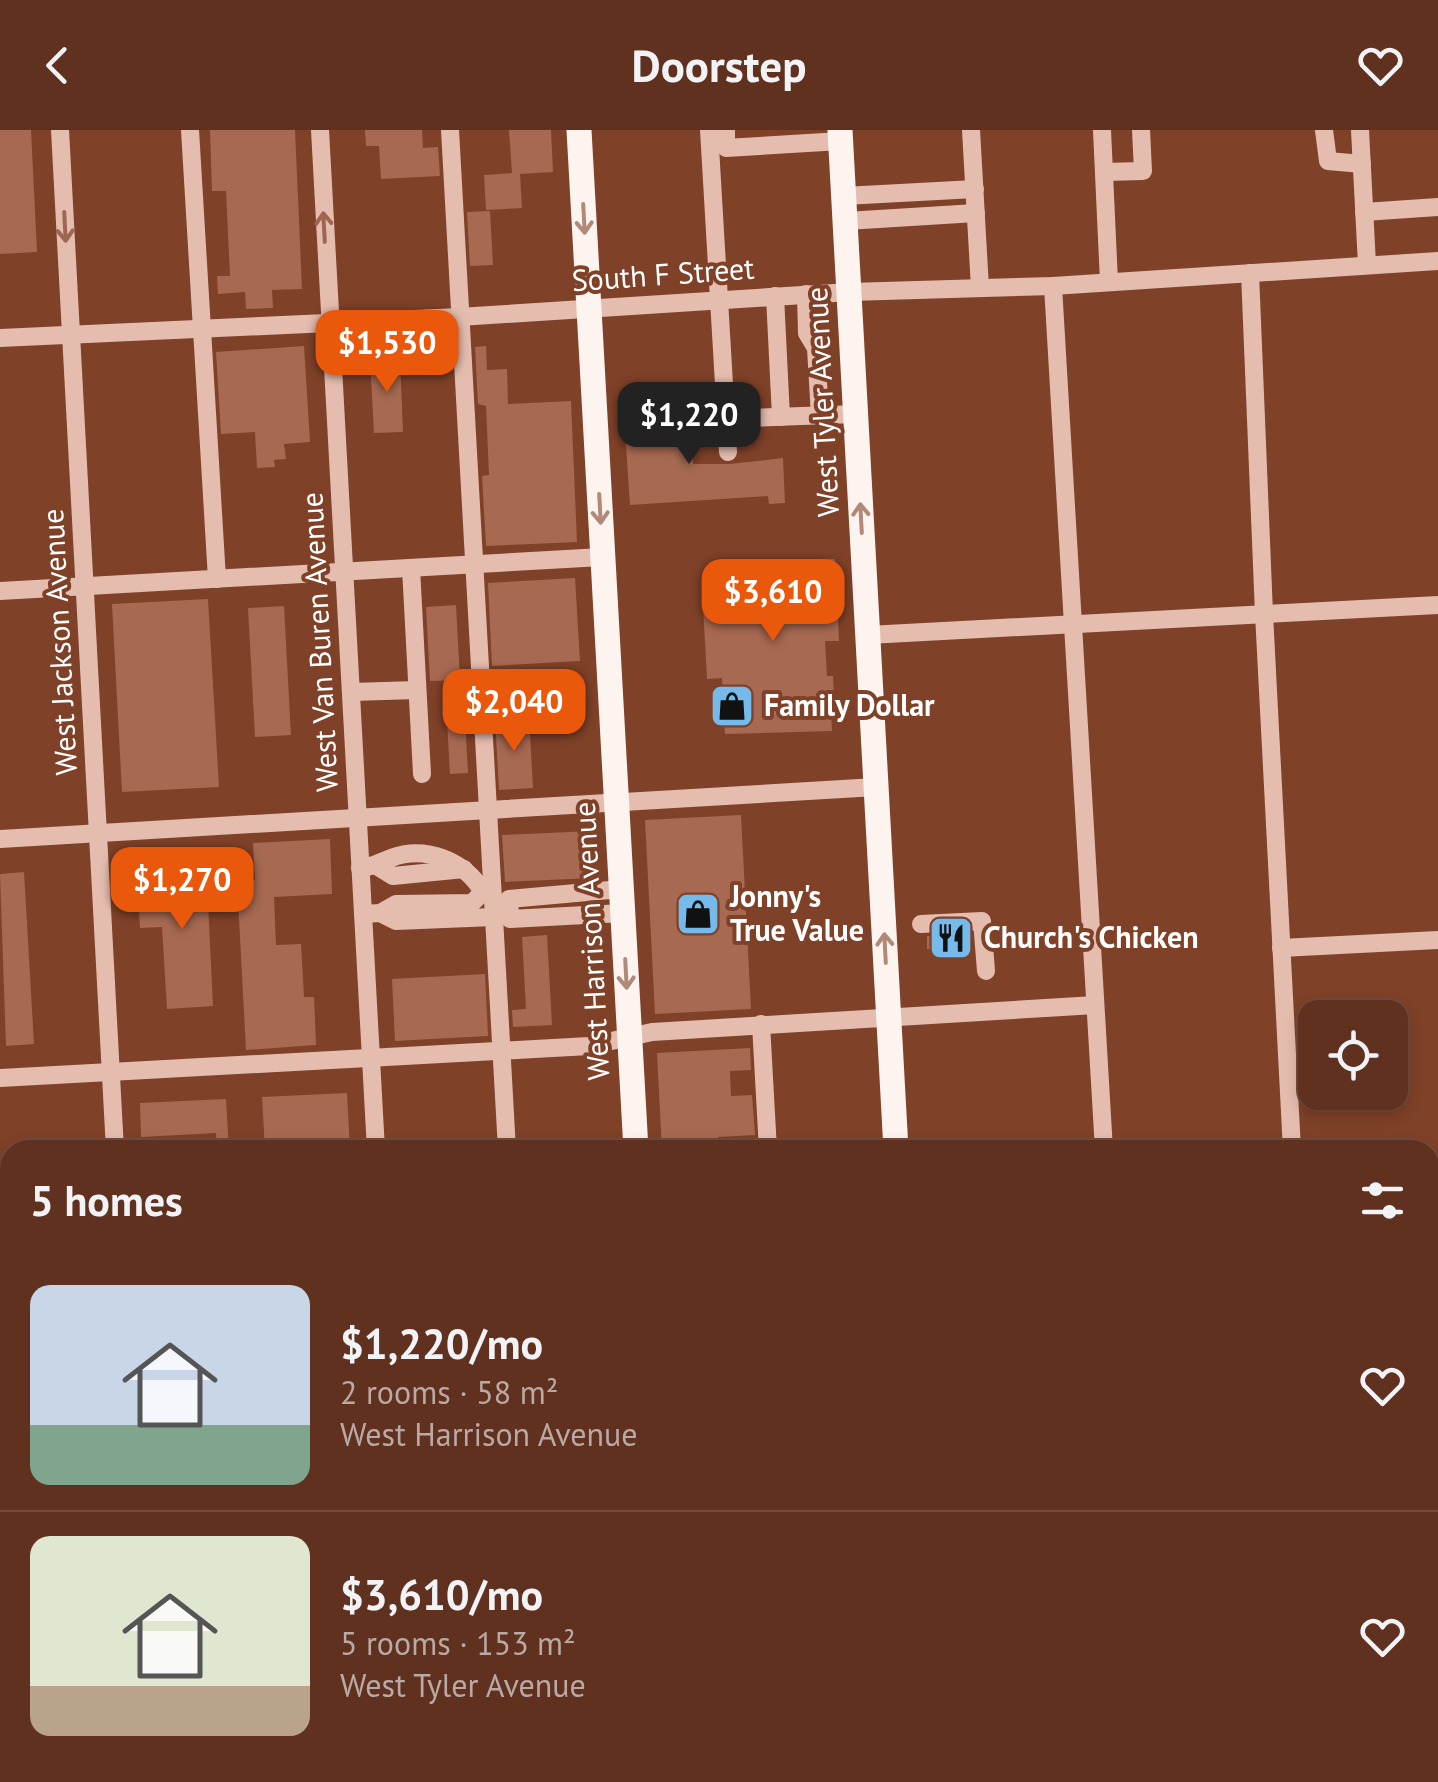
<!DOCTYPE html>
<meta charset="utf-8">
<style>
:root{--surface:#5f311e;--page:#653927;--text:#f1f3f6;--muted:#baa9a4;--line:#734c3c;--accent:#ea580c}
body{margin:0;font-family:"PT Sans",sans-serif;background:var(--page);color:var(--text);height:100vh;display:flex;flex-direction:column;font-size:38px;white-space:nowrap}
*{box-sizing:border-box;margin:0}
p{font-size:32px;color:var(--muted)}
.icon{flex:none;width:55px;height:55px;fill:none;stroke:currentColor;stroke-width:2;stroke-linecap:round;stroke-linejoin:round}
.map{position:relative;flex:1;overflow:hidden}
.drawer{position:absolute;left:0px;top:1010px;width:1440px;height:642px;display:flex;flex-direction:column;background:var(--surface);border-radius:30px 30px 0 0;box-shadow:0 5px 15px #0003,0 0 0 2px var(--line)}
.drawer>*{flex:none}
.tools{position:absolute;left:1298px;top:870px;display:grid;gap:20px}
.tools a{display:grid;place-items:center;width:110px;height:110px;border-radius:20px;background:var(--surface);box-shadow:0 5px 15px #0003,0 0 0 2px var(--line);font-size:50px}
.price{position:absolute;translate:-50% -85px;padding:0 22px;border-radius:20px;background:var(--accent);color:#fff;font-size:32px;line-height:65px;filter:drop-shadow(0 2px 5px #0008)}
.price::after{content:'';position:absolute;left:50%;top:60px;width:30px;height:22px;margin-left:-15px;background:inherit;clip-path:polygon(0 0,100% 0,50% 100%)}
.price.current{background:#222;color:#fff}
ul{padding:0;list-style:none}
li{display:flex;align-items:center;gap:30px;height:250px;padding:0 30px}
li+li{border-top:2px solid var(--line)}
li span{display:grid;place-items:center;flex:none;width:280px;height:200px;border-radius:20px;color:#555}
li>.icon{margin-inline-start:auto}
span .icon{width:120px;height:120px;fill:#fffc;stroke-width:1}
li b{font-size:42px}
h2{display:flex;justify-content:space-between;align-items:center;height:120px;padding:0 30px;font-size:42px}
header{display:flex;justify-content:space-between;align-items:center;height:130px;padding:0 30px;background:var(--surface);font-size:45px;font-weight:800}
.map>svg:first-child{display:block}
.building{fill:#a76951}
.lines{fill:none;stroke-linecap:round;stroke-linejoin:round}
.minor{stroke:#e5bdaf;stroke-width:18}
.major{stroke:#fdf4ef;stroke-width:25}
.rail-casing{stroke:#fff;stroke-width:9}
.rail{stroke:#7f4128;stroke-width:5;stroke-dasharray:15;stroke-linecap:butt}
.oneway{stroke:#b18978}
.oneway2{stroke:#9e6650}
.labels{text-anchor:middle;stroke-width:8;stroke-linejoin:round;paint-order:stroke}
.street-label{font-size:30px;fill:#fff;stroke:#7f4128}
.poi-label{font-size:30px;font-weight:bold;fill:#fff;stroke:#7f4128;text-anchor:start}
</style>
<header><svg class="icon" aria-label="back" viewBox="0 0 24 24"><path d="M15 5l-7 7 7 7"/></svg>Doorstep<svg class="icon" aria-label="heart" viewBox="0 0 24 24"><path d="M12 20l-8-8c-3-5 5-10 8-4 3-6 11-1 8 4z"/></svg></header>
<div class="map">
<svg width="1438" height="1652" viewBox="0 0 1438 1652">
<rect width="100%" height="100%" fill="#7f4128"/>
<g class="building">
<path d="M 0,0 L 31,0 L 37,122 L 0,124 Z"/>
<path d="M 210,0 L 295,0 L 302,159 L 272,160 L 273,178 L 246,179 L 245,162 L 218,164 L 217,146 L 230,146 L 226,61 L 212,61 Z"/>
<path d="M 365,0 L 422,0 L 423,18 L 438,17 L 440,46 L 381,49 L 379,16 L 366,16 Z"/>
<path d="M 509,0 L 551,0 L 553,42 L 520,44 L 522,78 L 486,80 L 484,45 L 512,43 Z"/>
<path d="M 490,81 L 493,135 L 470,136 L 467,82 Z"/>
<path d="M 304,216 L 310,312 L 284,314 L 286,329 L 274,330 L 275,337 L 257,338 L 255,302 L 221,304 L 216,222 Z"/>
<path d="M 486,216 L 487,240 L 507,239 L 508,274 L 571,271 L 577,412 L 486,416 L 482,346 L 489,345 L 486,276 L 478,274 L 475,217 Z"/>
<path d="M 400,227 L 403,302 L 374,303 L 370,228 Z"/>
<path d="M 689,282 L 693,334 L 730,334 L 783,328 L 785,373 L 769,374 L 768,366 L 630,375 L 624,287 Z"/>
<path d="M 835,429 L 839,511 L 825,511 L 827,546 L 833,546 L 834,568 L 844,567 L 845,583 L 831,584 L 832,601 L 725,604 L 722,548 L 707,549 L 702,458 L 714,457 L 713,432 Z"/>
<path d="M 575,448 L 580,531 L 492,536 L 488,453 Z"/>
<path d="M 208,469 L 219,657 L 122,662 L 112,474 Z"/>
<path d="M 456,475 L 460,550 L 430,551 L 426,477 Z"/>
<path d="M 284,476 L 291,605 L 255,607 L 248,478 Z"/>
<path d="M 529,587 L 533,658 L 499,660 L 495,589 Z"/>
<path d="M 465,590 L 468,643 L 450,644 L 447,591 Z"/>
<path d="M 741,685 L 751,879 L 655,884 L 645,690 Z"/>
<path d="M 592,701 L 594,748 L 505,752 L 502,705 Z"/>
<path d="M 330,709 L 332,764 L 274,767 L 276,815 L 301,814 L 304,867 L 314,867 L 316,915 L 246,920 L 237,751 L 255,750 L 253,713 Z"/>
<path d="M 206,731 L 213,876 L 167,879 L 162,797 L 140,798 L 138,764 L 159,763 L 158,734 Z"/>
<path d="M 24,742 L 34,914 L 6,916 L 0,744 Z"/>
<path d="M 970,804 L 972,816 L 927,819 L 927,806 Z"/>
<path d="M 547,805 L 552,895 L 513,897 L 512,880 L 526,879 L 522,807 Z"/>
<path d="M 485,844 L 488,906 L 395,911 L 392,849 Z"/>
<path d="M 750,918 L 751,940 L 730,941 L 731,966 L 752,965 L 755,1005 L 718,1007 L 719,1020 L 662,1020 L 657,923 Z"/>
<path d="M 347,963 L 350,1020 L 265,1020 L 262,967 Z"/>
<path d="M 226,969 L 229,1020 L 217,1020 L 216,1003 L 141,1007 L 140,973 Z"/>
</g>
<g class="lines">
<g class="minor">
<path d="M 60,0 L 115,1020"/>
<path d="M 190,0 L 217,449"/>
<path d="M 320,0 L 376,1020"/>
<path d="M 450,0 L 507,1020"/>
<path d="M 709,0 L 728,322"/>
<path d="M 726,0 L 726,18 L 841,11"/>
<path d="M 971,0 L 980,158"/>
<path d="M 1102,0 L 1109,152"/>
<path d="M 1324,0 L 1328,31 L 1362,34"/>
<path d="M 1360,0 L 1367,135"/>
<path d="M 1104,42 L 1143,41 L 1141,0"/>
<path d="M 844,66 L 975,59"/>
<path d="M 1364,82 L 1438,77"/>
<path d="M 846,91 L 976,83"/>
<path d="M 1250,143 L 1264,484 L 1292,1020"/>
<path d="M 1053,156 L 1104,1020"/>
<path d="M 806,164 L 807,203 L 816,218 L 820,286"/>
<path d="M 775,166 L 781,287"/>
<path d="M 0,208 L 459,187 L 850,162 L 1053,156 L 1438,131"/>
<path d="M 726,289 L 855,284"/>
<path d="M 411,438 L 422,644"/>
<path d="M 0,461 L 602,427"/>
<path d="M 868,505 L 1438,475"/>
<path d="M 351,562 L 417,560"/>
<path d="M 0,709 L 876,657"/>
<path d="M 377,736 L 393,746 L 464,739"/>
<path d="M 360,738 C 374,737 379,732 391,728 C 426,715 465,731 483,762"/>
<path d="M 621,759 L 509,769 L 510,789 L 623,783"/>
<path d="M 380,783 L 396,791 L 493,787"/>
<path d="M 363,784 L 380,783 L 396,774 L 472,773 L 483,762 L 491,762"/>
<path d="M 921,794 L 982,791 L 986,841"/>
<path d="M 1281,818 L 1438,810"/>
<path d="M 761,894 L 768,1020"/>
<path d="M 0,948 L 589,916 L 652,902 L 1095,875"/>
<path d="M 1430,1138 L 1438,1137"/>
<path d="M 1430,1453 L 1438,1452"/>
<path d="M 162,1642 L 165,1652"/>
<path d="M 409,1642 L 410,1652"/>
<path d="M 543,1642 L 544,1652"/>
</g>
<g class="major">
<path d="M 579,0 L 636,1020"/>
<path d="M 840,0 L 896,1020"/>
<path d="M 669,1642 L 670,1652"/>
<path d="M 929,1642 L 930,1652"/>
</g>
<defs>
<g id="rail">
<path d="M 0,1390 L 10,1416"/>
<path d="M 97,1642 L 100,1652"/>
</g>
</defs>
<use href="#rail" class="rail-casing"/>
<use href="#rail" class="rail"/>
</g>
<defs><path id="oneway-shaft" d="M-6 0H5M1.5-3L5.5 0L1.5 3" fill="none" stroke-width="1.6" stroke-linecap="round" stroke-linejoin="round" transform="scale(2.5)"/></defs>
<g class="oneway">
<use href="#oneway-shaft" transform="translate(584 89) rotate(87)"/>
<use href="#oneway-shaft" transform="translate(600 379) rotate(87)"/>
<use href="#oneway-shaft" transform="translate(861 388) rotate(-93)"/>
<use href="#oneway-shaft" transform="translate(885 818) rotate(-93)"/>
<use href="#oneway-shaft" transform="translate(626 844) rotate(87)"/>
</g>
<g class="oneway2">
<use href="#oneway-shaft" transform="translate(65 97) rotate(87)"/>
<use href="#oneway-shaft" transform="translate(324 97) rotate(-93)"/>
</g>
<defs>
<symbol id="shop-square" viewBox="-11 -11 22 22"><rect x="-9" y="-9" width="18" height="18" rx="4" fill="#76baec" stroke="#7f4128"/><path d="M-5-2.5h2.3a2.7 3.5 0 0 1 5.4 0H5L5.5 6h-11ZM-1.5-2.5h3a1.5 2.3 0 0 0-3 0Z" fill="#111"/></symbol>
<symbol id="restaurant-square" viewBox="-11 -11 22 22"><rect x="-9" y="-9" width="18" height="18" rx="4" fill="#76baec" stroke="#7f4128"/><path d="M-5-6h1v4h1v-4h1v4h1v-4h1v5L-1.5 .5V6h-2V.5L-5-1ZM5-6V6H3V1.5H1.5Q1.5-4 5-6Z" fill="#111"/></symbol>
</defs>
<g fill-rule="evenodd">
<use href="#shop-square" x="707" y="551" width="50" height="50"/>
<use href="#shop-square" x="673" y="759" width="50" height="50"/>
<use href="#restaurant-square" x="926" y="783" width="50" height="50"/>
</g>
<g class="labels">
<g class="street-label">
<text transform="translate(663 145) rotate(-4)" y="10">South F Street</text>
<text transform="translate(823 272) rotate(-93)" y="10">West Tyler Avenue</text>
<text transform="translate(60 512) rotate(-93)" y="10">West Jackson Avenue</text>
<text transform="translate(320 512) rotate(-93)" y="10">West Van Buren Avenue</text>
<text transform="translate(592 811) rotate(-93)" y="10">West Harrison Avenue</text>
</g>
<g class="poi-label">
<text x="764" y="586">Family Dollar</text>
<text x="730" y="777">Jonny's<tspan x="730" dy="34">True Value</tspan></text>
<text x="984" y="818">Church's Chicken</text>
</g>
</g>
</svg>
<div class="tools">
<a><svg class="icon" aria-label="locate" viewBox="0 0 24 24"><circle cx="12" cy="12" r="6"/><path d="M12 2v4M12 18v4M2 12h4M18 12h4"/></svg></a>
</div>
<b class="price" style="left:387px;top:265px">$1,530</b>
<b class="price current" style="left:689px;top:337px">$1,220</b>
<b class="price" style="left:773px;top:514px">$3,610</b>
<b class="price" style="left:514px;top:624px">$2,040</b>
<b class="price" style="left:182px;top:802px">$1,270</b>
<section class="drawer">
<h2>5 homes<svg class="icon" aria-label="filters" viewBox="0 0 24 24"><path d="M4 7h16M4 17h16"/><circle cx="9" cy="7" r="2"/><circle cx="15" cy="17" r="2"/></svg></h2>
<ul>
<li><span style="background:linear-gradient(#c9d6e8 70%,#7fa58c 0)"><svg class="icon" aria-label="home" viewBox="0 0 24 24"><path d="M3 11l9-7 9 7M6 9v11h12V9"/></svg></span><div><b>$1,220/mo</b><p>2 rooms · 58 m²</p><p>West Harrison Avenue</p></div><svg class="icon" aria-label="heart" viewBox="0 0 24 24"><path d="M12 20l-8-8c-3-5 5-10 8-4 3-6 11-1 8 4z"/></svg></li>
<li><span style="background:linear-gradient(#dfe7d0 75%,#b9a48a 0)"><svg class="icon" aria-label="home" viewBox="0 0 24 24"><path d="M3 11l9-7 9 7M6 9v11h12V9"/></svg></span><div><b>$3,610/mo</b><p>5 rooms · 153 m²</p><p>West Tyler Avenue</p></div><svg class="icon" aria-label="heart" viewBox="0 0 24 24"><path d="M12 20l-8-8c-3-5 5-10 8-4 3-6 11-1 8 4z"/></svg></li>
</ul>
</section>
</div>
